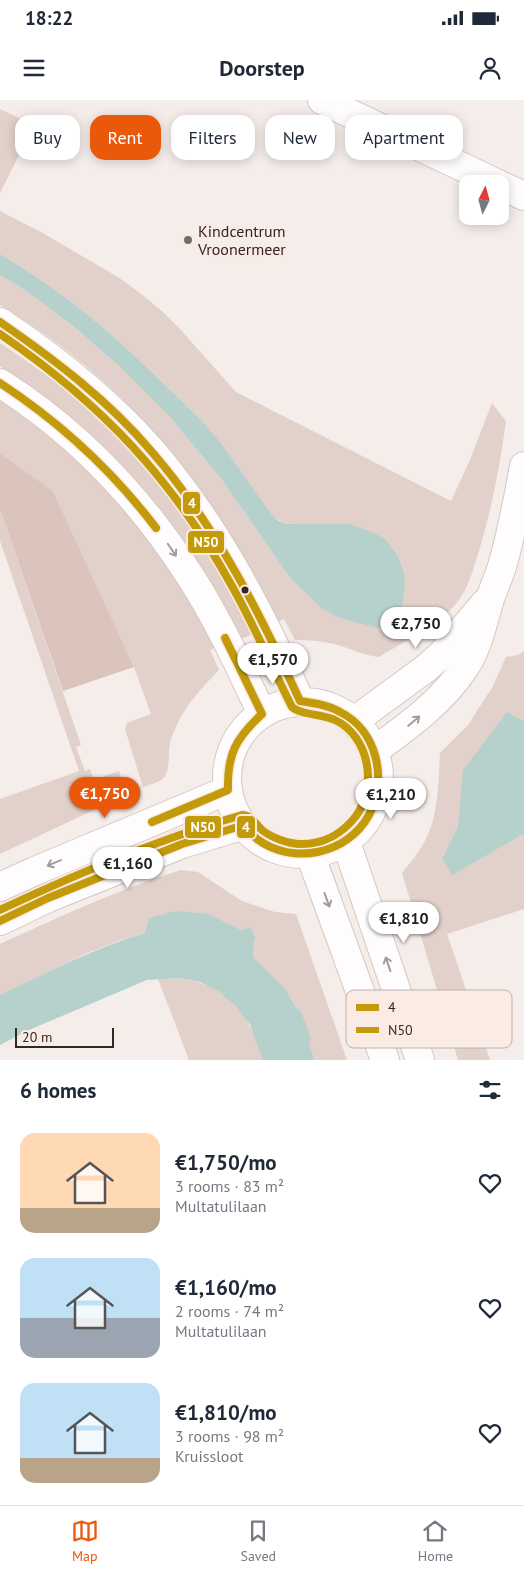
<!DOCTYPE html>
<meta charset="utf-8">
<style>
:root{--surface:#fff;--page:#f2f2f3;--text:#1f2937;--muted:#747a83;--line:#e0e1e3;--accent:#ea580c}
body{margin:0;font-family:"PT Sans",sans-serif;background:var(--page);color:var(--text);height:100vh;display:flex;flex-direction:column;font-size:19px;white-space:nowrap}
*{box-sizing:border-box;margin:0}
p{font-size:16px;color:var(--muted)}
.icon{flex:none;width:28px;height:28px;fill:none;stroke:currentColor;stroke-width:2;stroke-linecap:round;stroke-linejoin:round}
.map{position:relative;height:960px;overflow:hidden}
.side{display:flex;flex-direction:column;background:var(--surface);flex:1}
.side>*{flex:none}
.hud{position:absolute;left:15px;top:15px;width:495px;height:45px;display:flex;gap:10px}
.needle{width:32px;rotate:6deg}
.buttons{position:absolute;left:459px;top:75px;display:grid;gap:10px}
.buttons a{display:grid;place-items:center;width:50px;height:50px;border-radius:10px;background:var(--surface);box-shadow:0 2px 12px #0003;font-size:25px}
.scale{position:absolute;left:15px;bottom:12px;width:99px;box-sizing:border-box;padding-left:5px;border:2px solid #342621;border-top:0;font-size:14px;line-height:18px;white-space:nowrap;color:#342621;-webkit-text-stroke:4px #faebe5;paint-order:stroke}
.price{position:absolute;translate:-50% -42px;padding:0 11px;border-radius:18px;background:#fff;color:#222;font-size:16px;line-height:32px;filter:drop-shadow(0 1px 2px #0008)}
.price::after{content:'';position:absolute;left:50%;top:30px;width:15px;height:11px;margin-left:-8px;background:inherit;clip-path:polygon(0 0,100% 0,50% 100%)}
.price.selected{background:var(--accent);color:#fff}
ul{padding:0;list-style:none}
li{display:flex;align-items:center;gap:15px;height:125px;padding:0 20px}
li span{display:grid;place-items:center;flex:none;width:140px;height:100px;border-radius:15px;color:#555}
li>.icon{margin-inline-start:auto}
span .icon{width:60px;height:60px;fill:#fffc;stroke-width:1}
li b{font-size:21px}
h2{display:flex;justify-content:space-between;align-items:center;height:60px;padding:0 20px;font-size:21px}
.chip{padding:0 18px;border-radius:15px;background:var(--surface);box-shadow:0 2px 12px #0003;font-size:18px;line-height:45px}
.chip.selected{background:var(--accent);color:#fff}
.status{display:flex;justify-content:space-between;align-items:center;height:35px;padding:0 25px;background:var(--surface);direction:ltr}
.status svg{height:14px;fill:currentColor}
header{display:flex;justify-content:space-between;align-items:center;height:65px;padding:0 20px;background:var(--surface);font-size:22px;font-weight:700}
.tabs{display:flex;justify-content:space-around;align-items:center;height:70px;border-top:1px solid var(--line);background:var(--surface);font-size:14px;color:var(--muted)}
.tabs a{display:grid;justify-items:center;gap:2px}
.tabs .selected{color:var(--accent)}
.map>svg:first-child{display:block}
.green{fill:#e2d0ca}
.forest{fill:#dbc4bc}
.water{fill:#b6d1cc}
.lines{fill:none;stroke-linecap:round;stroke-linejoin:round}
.street-casing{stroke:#d3c8c4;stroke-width:30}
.secondary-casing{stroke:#d3c8c4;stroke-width:30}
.street{stroke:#fefcfc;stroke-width:28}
.secondary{stroke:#fefcfc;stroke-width:28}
.bus-1-casing{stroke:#faebe5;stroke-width:11}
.bus-2-casing{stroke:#faebe5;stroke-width:11}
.bus-1{stroke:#c29a0a;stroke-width:8}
.bus-2{stroke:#c29a0a;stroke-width:8}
.oneway{stroke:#a39c99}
.poi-dot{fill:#786c67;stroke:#faebe5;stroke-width:2}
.bus-dot{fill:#342621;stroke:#faebe5;stroke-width:2}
.labels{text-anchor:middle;stroke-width:4;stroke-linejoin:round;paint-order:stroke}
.poi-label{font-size:16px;fill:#342621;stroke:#faebe5;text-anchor:start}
.key{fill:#faebe5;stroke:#bfb0aa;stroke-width:1}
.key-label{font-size:14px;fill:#342621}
.line-badge{stroke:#faebe5;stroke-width:2}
.badge-label{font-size:14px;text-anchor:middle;font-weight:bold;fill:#fff}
</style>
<div class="status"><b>18:22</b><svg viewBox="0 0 49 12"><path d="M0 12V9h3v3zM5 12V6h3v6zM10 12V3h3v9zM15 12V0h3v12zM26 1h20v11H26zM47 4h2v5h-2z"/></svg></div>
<header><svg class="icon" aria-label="menu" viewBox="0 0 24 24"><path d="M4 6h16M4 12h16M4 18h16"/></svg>Doorstep<svg class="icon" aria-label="person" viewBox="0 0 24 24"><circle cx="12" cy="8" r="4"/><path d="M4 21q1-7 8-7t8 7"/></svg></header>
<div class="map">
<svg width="524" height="960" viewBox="0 0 524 960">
<rect width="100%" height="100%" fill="#f5edea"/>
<g class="green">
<path d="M 0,9 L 34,25 L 0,93 Z"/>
<path d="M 0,111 L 41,132 L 118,177 L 140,193 L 163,212 L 179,228 L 236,292 L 451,401 L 470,360 L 492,303 L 506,321 C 500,365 492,408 479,451 C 473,470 468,491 454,506 C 436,526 402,543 379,557 C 365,556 352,549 338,545 C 324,541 309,540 295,540 L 284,519 L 275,523 L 162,342 C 117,288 60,241 0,205 L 0,175 L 19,186 L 72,225 L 118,265 L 170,317 L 222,380 L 290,478 L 337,516 L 377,528 L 386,527 L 333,424 C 315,425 289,429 274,417 C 254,391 236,363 216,338 C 199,317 179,299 160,280 C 111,232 60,189 0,154 Z"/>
<path d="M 0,243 C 58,282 116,322 160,377 C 199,425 226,480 254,534 L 238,540 L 57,309 L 0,266 Z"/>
<path d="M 0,294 L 29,314 L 134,414 L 219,546 L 210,550 L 219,570 C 197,593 179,612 170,643 C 168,653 170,665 166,674 C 163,682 151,684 143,687 L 125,629 L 127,623 L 151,614 L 134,567 L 53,391 L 0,353 Z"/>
<path d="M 0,409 L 81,645 L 76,647 L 85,671 L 90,669 L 94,680 L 119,671 L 125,690 L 124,696 L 0,754 L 0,699 L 79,671 L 0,441 Z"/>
<path d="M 524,551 L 524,621 L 507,613 L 461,707 L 458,726 L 442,759 L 453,774 L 524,734 L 524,809 L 447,834 L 490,960 L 458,960 L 402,773 C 407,766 414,759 419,751 C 439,722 438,687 440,653 L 468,625 L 493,586 L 506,557 L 518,555 Z"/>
<path d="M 181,770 L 198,772 L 242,801 L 275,812 L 296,814 L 347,960 L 314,960 L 297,909 L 284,887 L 253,857 L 254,843 L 252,841 L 256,840 L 251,827 L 241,830 L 209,814 L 118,841 L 85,854 L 0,895 L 0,844 C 59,817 119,789 181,770 Z"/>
<path d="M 180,878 C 231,887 248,913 263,960 L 189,960 L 158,879 Z"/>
</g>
<path class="forest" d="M 0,353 L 53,391 L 134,567 L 63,591 L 0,409 Z"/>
<g class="water">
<path d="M 0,154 C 60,189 111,232 160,280 C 179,299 199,317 216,337 C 236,363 254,391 274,417 L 279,421 L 288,424 L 350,424 L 369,431 L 384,438 L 398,456 L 405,476 L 404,494 L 401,509 L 396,520 L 386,527 L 377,528 L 337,517 L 323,509 L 290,478 L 222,380 L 170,317 L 118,265 L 72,225 L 19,186 L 0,175 Z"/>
<path d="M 507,612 L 524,621 L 524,734 L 452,775 L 442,759 L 458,726 L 463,670 Z"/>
<path d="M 176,811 L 209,814 L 241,830 L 251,827 L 256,840 L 253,841 L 254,843 L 253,857 L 284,887 L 297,909 L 301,912 L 311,938 L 309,943 L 314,960 L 263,960 L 250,925 L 236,906 L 218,891 L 200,882 L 180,878 L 147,880 L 29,930 L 0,945 L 0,895 C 48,872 94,848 145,833 L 149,818 Z"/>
</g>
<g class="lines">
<defs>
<g id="street">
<path d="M 322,0 L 498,84"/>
<path d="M 500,85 L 524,96"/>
<path d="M 354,621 L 425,569 L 441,555 L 485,503"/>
<path d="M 375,650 C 407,627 443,601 465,567 C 479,546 483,520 491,496 C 495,485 500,474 503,463 C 512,431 518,399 524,366"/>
<path d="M 0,787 L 35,771 L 228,690"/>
<path d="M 0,821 L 48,798 L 182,744 L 244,725"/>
</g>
<g id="secondary">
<path d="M 0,222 C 60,262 125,315 169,372 C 224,441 264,520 300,601"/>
<path d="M 0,283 C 79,333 140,398 190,476 C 218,519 240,567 262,614"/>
<circle cx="303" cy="678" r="76"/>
<path d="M 346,742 L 420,960"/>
<path d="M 310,754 L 385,960"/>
</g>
</defs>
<use href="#street" class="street-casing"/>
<use href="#secondary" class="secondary-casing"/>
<use href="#street" class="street"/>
<use href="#secondary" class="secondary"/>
<defs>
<g id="bus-1">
<path d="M 0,222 C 55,260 109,301 152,352 C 216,426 260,513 300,601 C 314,603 328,605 340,612 C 377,630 388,680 369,715 C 348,754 293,766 257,739 C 252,735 248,729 244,725 L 182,744 L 48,798 L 0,821"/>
<path d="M 0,283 C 61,323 112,370 156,428"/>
<path d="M 152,722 L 228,690 C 227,654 236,638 262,614 L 225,538"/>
</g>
<path id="bus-2" d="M 0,234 C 102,304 173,379 233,488 C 255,527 272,568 292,607 C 300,615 323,614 335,620 C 369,636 378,686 356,716 C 343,733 324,744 301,744 C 289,744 272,738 262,730 C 255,724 252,715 242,715 C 159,739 78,773 0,810"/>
</defs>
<use href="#bus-1" class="bus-1-casing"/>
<use href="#bus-2" class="bus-2-casing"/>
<use href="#bus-1" class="bus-1"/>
<use href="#bus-2" class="bus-2"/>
</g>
<defs><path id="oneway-shaft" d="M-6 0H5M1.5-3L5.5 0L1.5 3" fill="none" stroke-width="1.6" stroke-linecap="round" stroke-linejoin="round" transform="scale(1.25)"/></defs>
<g class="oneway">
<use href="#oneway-shaft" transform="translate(172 450) rotate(56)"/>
<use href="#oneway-shaft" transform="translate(414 621) rotate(-40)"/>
<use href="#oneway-shaft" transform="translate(54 763) rotate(157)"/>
<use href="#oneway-shaft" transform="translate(327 800) rotate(70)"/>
<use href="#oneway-shaft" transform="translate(388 864) rotate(-109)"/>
</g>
<circle class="poi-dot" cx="188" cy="140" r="5"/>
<circle class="bus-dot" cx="245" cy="490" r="4.5"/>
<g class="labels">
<g class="poi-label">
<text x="198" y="137">Kindcentrum<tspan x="198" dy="18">Vroonermeer</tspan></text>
</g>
</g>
<rect x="346" y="890" width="166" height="58" rx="8" class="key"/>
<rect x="356" y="904" width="23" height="7" fill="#c29a0a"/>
<rect x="356" y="927" width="23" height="6" fill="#c29a0a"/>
<g class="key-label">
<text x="388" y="912">4</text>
<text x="388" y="935">N50</text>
</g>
<g class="line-badge">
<rect x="182" y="391" width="19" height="24" rx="5" fill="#c29a0a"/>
<rect x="187" y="430" width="38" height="24" rx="5" fill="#c29a0a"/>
<rect x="184" y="715" width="38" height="24" rx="5" fill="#c29a0a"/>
<rect x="236" y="715" width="20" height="24" rx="5" fill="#c29a0a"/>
</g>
<g class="badge-label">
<text x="192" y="408">4</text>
<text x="206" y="447">N50</text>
<text x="203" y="732">N50</text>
<text x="246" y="732">4</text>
</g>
</svg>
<div class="buttons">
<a><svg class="needle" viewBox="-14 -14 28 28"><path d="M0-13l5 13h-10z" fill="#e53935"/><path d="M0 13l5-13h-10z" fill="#747a83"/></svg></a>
</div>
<div class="scale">20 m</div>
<b class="price" style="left:416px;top:549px">€2,750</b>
<b class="price" style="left:273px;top:585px">€1,570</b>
<b class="price selected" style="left:105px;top:719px">€1,750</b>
<b class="price" style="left:391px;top:720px">€1,210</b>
<b class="price" style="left:128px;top:789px">€1,160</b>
<b class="price" style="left:404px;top:844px">€1,810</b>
<div class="hud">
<a class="chip">Buy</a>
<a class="chip selected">Rent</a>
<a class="chip">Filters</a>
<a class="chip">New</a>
<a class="chip">Apartment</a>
</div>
</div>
<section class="side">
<h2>6 homes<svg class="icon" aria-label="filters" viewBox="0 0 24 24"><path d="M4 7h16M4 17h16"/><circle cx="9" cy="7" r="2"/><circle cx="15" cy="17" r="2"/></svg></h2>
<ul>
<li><span style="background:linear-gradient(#ffd9b3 75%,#b9a48a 0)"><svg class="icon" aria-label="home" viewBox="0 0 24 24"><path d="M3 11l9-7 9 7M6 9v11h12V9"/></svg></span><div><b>€1,750/mo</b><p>3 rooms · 83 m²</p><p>Multatulilaan</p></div><svg class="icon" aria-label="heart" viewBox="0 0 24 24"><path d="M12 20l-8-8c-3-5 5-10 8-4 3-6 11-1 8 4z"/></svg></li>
<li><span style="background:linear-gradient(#bfe0f5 60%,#9aa5b1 0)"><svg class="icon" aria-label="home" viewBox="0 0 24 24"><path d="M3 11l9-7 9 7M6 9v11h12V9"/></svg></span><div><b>€1,160/mo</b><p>2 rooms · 74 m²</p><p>Multatulilaan</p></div><svg class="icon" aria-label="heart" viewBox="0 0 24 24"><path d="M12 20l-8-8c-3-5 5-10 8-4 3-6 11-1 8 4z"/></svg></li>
<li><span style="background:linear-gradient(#bfe0f5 75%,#b9a48a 0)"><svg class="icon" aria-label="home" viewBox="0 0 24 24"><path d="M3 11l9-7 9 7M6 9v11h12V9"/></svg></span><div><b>€1,810/mo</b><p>3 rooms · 98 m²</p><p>Kruissloot</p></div><svg class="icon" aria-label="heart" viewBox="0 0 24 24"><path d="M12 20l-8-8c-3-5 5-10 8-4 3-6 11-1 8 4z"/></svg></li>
</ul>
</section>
<nav class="tabs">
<a class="selected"><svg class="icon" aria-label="map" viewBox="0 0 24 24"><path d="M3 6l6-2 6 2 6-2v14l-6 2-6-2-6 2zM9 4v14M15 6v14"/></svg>Map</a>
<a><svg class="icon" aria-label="saved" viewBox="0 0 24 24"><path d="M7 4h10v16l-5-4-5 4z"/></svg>Saved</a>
<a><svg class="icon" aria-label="home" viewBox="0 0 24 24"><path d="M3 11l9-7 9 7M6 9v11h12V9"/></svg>Home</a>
</nav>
